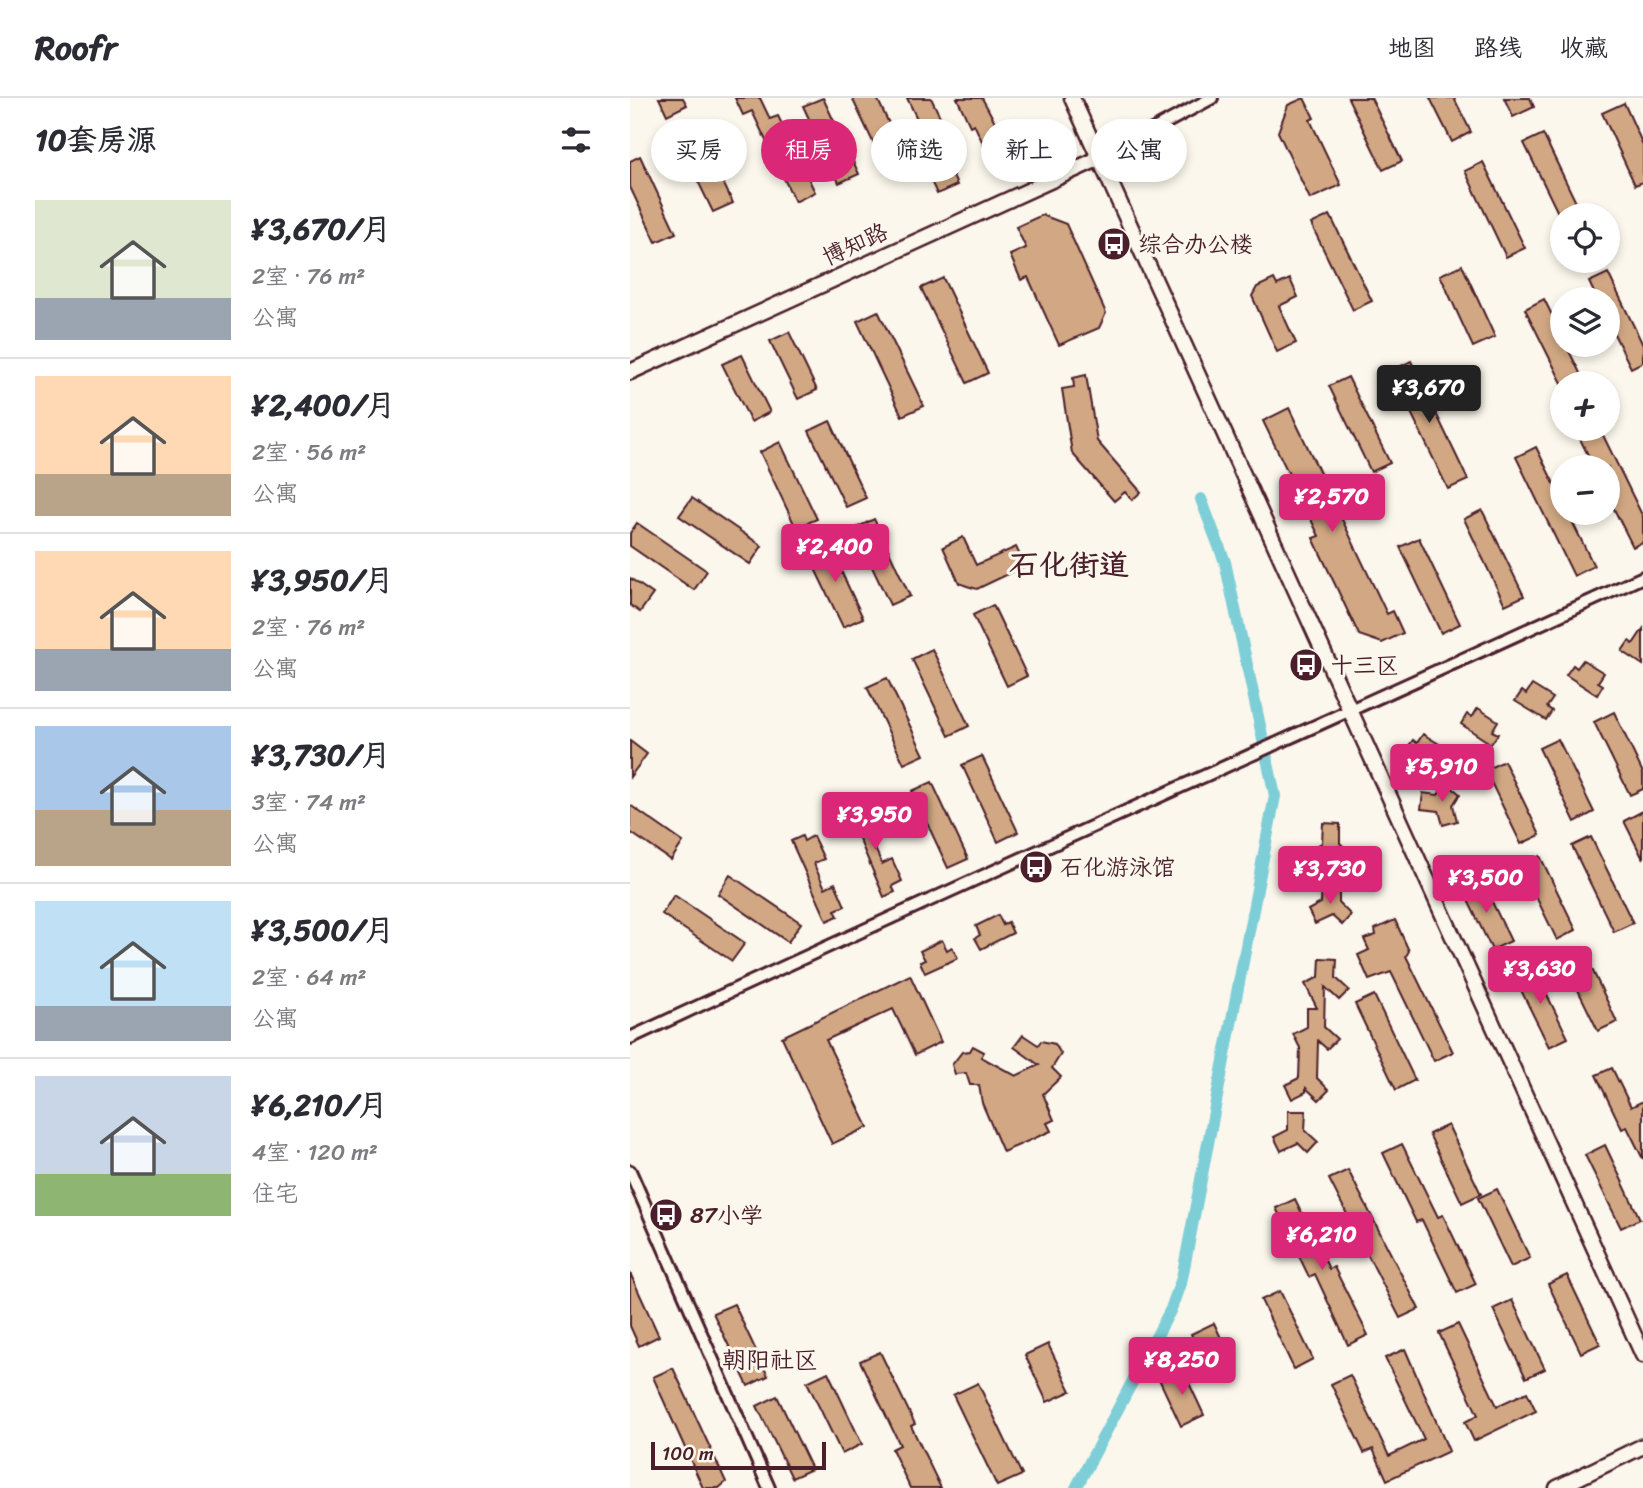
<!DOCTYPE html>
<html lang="zh">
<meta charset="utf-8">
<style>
:root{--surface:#fff;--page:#f2f2f3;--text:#2b2b33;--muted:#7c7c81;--line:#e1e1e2;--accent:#db2777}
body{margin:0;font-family:Sriracha,"LXGW WenKai TC",sans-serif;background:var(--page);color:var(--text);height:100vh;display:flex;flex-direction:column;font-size:26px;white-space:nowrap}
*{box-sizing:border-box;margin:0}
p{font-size:23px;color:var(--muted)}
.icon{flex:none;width:38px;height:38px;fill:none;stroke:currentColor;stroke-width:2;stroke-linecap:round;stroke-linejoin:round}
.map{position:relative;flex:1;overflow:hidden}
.panel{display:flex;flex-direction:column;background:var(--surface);width:630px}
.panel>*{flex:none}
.guide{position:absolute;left:21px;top:21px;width:665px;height:63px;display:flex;gap:14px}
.controls{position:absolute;left:920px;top:105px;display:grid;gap:14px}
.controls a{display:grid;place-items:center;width:70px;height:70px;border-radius:50%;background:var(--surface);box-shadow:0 4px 10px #0003;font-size:35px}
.scale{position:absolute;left:21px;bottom:18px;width:175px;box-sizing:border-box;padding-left:7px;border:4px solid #4a1f2b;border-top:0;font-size:19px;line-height:24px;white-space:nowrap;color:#4a1f2b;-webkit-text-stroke:5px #fbf7ec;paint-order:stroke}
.price{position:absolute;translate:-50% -60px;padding:0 16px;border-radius:7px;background:var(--accent);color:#fff;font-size:23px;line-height:46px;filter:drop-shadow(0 2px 4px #0008)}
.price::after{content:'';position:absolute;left:50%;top:42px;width:21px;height:16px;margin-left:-10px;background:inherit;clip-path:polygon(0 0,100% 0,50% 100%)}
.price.current{background:#222;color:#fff}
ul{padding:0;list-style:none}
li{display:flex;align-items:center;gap:21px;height:175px;padding:0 35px}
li+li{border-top:2px solid var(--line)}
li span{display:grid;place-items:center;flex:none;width:196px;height:140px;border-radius:0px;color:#555}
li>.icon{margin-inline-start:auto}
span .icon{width:84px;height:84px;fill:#fffc;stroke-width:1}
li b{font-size:30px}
h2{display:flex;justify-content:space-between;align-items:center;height:84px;padding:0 35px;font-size:30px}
.chip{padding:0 24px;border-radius:32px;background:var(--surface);box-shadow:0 4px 10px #0003;font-size:24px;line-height:63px}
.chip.current{background:var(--accent);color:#fff}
header{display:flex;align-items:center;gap:42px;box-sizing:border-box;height:98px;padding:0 35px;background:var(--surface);border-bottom:2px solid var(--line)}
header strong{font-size:33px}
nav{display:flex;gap:38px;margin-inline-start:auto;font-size:24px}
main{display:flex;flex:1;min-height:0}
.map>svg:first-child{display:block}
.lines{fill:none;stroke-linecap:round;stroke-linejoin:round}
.canal{stroke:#7eced7;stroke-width:12}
.building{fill:#d1a883;stroke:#4a1f2b;stroke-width:2}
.street-casing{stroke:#4a1f2b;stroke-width:16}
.secondary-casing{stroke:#4a1f2b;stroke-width:19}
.street{stroke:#fbf7ec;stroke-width:10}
.secondary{stroke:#fbf7ec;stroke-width:14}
.labels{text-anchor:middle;stroke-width:6;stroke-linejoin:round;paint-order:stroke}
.street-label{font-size:23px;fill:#4a1f2b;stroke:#fbf7ec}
.poi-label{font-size:23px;fill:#4a1f2b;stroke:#fbf7ec;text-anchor:start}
.neighbourhood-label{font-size:24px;fill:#4a1f2b;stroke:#fbf7ec}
.district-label{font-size:30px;font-weight:bold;fill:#4a1f2b;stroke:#fbf7ec}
</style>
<header>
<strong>Roofr</strong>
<nav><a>地图</a><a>路线</a><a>收藏</a></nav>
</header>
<main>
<section class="panel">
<h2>10套房源<svg class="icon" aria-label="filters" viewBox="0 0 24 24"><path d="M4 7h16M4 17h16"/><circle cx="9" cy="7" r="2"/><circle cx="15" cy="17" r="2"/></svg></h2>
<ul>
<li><span style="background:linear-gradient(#dfe7d0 70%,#9aa5b1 0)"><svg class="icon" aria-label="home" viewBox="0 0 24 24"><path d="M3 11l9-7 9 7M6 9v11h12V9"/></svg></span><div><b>¥3,670/月</b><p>2室 · 76 m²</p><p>公寓</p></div></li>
<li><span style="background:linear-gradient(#ffd9b3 70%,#b9a48a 0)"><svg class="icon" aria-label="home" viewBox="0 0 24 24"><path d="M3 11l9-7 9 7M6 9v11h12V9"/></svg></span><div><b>¥2,400/月</b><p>2室 · 56 m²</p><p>公寓</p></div></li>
<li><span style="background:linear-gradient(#ffd9b3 70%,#9aa5b1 0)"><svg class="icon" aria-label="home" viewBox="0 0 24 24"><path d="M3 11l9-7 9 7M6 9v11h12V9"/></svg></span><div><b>¥3,950/月</b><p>2室 · 76 m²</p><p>公寓</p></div></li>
<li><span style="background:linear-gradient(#a9c7e8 60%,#b9a48a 0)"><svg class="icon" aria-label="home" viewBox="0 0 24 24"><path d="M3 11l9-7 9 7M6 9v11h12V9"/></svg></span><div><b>¥3,730/月</b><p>3室 · 74 m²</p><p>公寓</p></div></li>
<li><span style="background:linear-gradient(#bfe0f5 75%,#9aa5b1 0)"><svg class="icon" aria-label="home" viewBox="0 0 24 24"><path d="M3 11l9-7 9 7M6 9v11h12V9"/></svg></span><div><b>¥3,500/月</b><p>2室 · 64 m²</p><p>公寓</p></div></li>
<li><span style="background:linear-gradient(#c9d6e8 70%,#8fb573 0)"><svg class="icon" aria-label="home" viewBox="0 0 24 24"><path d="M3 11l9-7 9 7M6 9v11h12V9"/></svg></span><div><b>¥6,210/月</b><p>4室 · 120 m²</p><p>住宅</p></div></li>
</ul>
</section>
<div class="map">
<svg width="1013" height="1390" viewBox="0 0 1013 1390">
<rect width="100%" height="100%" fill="#fbf7ec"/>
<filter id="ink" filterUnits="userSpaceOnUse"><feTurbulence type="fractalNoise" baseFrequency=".0143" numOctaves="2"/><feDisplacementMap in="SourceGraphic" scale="14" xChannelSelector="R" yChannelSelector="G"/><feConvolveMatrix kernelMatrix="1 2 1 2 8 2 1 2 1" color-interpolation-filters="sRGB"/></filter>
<g filter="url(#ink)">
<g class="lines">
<path class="canal" d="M 446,1390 L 541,1211 L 552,1180 L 645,698 L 595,464 L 571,401"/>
</g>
<g class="building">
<path d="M 29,0 L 53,0 L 57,7 L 37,17 Z"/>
<path d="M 105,0 L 130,0 L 140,21 L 148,18 L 185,94 L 165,104 L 122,13 L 113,17 Z"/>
<path d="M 193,0 L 229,76 L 209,85 L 173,8 Z"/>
<path d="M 222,0 L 247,0 L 272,53 L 252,63 Z"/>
<path d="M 277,0 L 301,0 L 320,39 L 300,48 Z"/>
<path d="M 327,0 L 352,0 L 384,59 L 364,69 L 344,26 L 340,28 Z"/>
<path d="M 674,0 L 684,20 L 680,22 L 711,87 L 680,101 L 648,34 L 658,7 Z"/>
<path d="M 718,0 L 741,0 L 772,63 L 753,72 Z"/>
<path d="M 800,0 L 824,0 L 841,34 L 822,44 Z"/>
<path d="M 874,0 L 900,0 L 904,9 L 883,19 Z"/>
<path d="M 994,5 L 1013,47 L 1013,84 L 1005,87 L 972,15 Z"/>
<path d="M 66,28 L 103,105 L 83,114 L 46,38 Z"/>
<path d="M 913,36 L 952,117 L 929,117 L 894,45 Z"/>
<path d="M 312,54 L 327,87 L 307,96 L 292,64 Z"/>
<path d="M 10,58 L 46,135 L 26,144 L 0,89 L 0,63 Z"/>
<path d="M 853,64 L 895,150 L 876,159 L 835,73 Z"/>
<path d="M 412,117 L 436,126 L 476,215 L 469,230 L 429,247 L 398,179 L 391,182 L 380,157 L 396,150 L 386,129 Z"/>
<path d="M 700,117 L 742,203 L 723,212 L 681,126 Z"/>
<path d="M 832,167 L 865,239 L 843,249 L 810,177 Z"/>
<path d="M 978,175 L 1013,247 L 1013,264 L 1001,270 L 978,224 L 978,201 L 967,201 L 959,184 Z"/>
<path d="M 313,180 L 358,275 L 337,285 L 291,190 Z"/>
<path d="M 644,181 L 647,187 L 660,181 L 668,199 L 649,208 L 666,245 L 647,254 L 622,198 L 627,189 Z"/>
<path d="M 914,201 L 933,239 L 933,247 L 936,247 L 955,285 L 932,285 L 895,211 Z"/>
<path d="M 248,213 L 294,308 L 272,318 L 227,223 Z"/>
<path d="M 159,234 L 187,292 L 168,301 L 140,243 Z"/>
<path d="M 112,257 L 140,314 L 121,324 L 92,266 Z"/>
<path d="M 781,263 L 838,382 L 818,391 L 761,273 Z"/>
<path d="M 456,277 L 467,343 L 511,394 L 502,402 L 495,394 L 484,403 L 442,355 L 432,291 L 444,289 L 443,280 Z"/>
<path d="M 718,279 L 760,365 L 741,374 L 699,288 Z"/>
<path d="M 659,310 L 757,516 L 763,513 L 773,535 L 752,545 L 729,537 L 683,440 L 689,438 L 633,323 Z"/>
<path d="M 200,323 L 236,400 L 216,409 L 179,333 Z"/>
<path d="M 945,331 L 970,331 L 1013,419 L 1013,444 L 1003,449 L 978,399 L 978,369 L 964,369 Z"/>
<path d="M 150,344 L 187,421 L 166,430 L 130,354 Z"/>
<path d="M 906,349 L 933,404 L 933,415 L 938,415 L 964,468 L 944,478 L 886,359 Z"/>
<path d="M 62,400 L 132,448 L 120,466 L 49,418 Z"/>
<path d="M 852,412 L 894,498 L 875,507 L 834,421 Z"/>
<path d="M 244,421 L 280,498 L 260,507 L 224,431 Z"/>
<path d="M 7,425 L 77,473 L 64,492 L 0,448 L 0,435 Z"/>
<path d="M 333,439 L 346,467 L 386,449 L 395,468 L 347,491 L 337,488 L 329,485 L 313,449 Z"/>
<path d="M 789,440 L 830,526 L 811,535 L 770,449 Z"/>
<path d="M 197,443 L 233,520 L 213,529 L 176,452 Z"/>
<path d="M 0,480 L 23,496 L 10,514 L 0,507 Z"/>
<path d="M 363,507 L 397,578 L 377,588 L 343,517 Z"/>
<path d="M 1013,531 L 1013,567 L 992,553 L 999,543 L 1003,546 Z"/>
<path d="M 302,551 L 339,628 L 319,638 L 282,561 Z"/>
<path d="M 953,562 L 974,575 L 968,584 L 973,587 L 967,597 L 936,577 L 943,567 L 947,570 Z"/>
<path d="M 257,580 L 294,657 L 274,666 L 237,589 Z"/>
<path d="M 902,587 L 923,600 L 917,609 L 922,613 L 916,622 L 885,603 L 892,593 L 896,596 Z"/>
<path d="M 848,610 L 868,623 L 862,633 L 868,636 L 861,646 L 831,626 L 837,616 L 842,619 Z"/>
<path d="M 984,614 L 1013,675 L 1013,691 L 1000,697 L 964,624 Z"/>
<path d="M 793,636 L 814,649 L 808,658 L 813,662 L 807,672 L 776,652 L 783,642 L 787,645 Z"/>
<path d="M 928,641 L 964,714 L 945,724 L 909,650 Z"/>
<path d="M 0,643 L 17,656 L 0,679 Z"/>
<path d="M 352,658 L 388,734 L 368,744 L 332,667 Z"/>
<path d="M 874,663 L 910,737 L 891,746 L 855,672 Z"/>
<path d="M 302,684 L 338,761 L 318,770 L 282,693 Z"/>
<path d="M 816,685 L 830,696 L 823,707 L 827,723 L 813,727 L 809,713 L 791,711 L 793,695 L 808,697 Z"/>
<path d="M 0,707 L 53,744 L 41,762 L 0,734 Z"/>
<path d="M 230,713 L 232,717 L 242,713 L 252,735 L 242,740 L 243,746 L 252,766 L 262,761 L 272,783 L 262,788 L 265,794 L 254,799 L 219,717 Z"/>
<path d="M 1013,713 L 1013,761 L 994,723 Z"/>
<path d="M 693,725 L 710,726 L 710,745 L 722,757 L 712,767 L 702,758 L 685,766 L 678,752 L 692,745 Z"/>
<path d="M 172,738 L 174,743 L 183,738 L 194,761 L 184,765 L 186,771 L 195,790 L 205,785 L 215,808 L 205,812 L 208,818 L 197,823 L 161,743 Z"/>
<path d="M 961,739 L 1003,825 L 984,834 L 942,748 Z"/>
<path d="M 910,758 L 946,832 L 927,842 L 891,768 Z"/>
<path d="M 100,777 L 171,825 L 158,844 L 88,796 Z"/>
<path d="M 851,781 L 881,843 L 862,852 L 832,790 Z"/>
<path d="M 692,786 L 709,786 L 709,805 L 721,817 L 712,827 L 702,818 L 685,826 L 678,812 L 691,805 Z"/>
<path d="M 44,797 L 115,845 L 102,863 L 32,816 Z"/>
<path d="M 368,817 L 373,827 L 378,824 L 383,835 L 351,851 L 345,840 L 350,837 L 346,828 Z"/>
<path d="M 765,822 L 779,853 L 776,858 L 823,954 L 804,963 L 761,874 L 739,882 L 728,857 L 739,852 L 734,841 L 746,837 L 745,831 Z"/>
<path d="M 312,842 L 317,852 L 322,849 L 328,860 L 295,875 L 290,864 L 295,862 L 290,853 Z"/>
<path d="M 952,850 L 987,924 L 968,933 L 932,859 Z"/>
<path d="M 690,860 L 707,861 L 706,880 L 719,892 L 709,902 L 695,889 L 694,929 L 707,941 L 697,951 L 688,943 L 687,980 L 699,992 L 689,1002 L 676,990 L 676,994 L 662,1001 L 655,987 L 669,980 L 670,950 L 663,936 L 677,929 L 677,910 L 687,910 L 675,886 L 689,879 Z"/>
<path d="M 902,866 L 938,940 L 919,949 L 883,876 Z"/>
<path d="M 280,877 L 311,944 L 285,957 L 263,911 L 196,942 L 238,1029 L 202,1046 L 152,939 Z"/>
<path d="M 744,897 L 785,982 L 766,992 L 725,906 Z"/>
<path d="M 393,937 L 408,947 L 411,943 L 425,946 L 431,956 L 422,970 L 431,979 L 413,996 L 424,1022 L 417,1025 L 421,1033 L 373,1054 L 352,1005 L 349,987 L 340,987 L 336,975 L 325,976 L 322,967 L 332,954 L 340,953 L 343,948 L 354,954 L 351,959 L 386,978 L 409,967 L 384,949 Z"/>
<path d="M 982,970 L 1001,1009 L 1013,1003 L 1013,1061 L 997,1029 L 992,1031 L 966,977 Z"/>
<path d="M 658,1013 L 676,1013 L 675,1032 L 688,1044 L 678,1055 L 668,1045 L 651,1053 L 644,1039 L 658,1032 Z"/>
<path d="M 818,1027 L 851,1096 L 832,1105 L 799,1036 Z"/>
<path d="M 772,1046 L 808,1119 L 813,1117 L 846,1186 L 827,1195 L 792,1122 L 786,1124 L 753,1055 Z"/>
<path d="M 975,1047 L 1010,1121 L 991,1130 L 955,1057 Z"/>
<path d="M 718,1072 L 789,1211 L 770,1220 L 699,1081 Z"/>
<path d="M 867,1091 L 900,1160 L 881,1169 L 848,1100 Z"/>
<path d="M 665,1101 L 699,1171 L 704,1169 L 738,1237 L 718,1247 L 685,1176 L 679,1179 L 646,1110 Z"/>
<path d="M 0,1175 L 29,1238 L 9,1248 L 0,1228 Z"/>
<path d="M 937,1177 L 970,1246 L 951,1255 L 918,1186 Z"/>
<path d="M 650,1193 L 683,1261 L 664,1271 L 631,1202 Z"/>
<path d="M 882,1202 L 915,1271 L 896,1280 L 863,1211 Z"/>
<path d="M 104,1206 L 138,1278 L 118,1288 L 83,1215 Z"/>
<path d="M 584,1225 L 606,1272 L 583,1283 L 561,1236 Z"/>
<path d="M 828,1226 L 867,1308 L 897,1294 L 906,1313 L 844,1343 L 835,1324 L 848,1317 L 809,1235 Z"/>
<path d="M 418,1246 L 441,1293 L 417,1304 L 395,1257 Z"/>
<path d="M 775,1251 L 819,1353 L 757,1382 L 743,1351 L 734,1355 L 701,1286 L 720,1277 L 759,1358 L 794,1341 L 755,1260 Z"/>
<path d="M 250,1254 L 285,1326 L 281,1328 L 311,1390 L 280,1390 L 262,1351 L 270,1347 L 230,1263 Z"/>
<path d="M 43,1270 L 96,1384 L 89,1390 L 73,1390 L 23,1279 Z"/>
<path d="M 552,1270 L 574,1317 L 551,1328 L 529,1281 Z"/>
<path d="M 198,1274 L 232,1346 L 212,1356 L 177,1284 Z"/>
<path d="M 348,1285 L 392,1377 L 367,1388 L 323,1297 Z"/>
<path d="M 147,1298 L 182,1371 L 162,1380 L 127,1308 Z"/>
</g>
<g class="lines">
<defs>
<g id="street">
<path d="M 470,60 L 582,0"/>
<path d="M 0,940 C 336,783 676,634 1013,479"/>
<path d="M 0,1073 L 139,1390"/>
</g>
<g id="secondary">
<path d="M 442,0 L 1013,1257"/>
<path d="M 0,274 L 470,60"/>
<path d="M 927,1390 L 1013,1348"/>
</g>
</defs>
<use href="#street" class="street-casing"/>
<use href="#secondary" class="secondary-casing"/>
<use href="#street" class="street"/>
<use href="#secondary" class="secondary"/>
</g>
</g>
<defs>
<symbol id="bus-disc" viewBox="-11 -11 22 22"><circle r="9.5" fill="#4a1f2b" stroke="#fbf7ec"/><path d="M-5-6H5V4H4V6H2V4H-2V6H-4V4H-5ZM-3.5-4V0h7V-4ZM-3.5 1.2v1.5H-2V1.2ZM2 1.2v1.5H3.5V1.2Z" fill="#fff"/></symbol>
</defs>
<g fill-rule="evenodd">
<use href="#bus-disc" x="465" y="127" width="38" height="38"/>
<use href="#bus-disc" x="657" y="548" width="38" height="38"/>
<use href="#bus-disc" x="387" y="750" width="38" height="38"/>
<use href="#bus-disc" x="17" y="1098" width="38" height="38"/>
</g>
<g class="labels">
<g class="street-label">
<text transform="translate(225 146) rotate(-25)" y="8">博知路</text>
</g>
<g class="poi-label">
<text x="508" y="154">综合办公楼</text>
<text x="700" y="575">十三区</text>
<text x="430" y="777">石化游泳馆</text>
<text x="60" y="1125">87小学</text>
</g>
<g class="neighbourhood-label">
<text x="140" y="1270">朝阳社区</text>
</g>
<g class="district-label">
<text x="439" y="477">石化街道</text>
</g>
</g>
</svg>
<div class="controls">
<a><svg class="icon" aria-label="locate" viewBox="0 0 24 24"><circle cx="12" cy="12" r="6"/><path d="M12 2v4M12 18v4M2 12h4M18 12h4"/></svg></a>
<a><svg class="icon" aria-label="layers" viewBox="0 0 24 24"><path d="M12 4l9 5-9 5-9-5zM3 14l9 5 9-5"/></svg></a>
<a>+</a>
<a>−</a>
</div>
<div class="scale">100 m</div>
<b class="price current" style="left:799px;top:327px">¥3,670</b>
<b class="price" style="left:702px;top:436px">¥2,570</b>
<b class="price" style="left:205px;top:486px">¥2,400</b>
<b class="price" style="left:812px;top:706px">¥5,910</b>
<b class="price" style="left:245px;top:754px">¥3,950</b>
<b class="price" style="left:700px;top:808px">¥3,730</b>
<b class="price" style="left:856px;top:817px">¥3,500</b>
<b class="price" style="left:910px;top:908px">¥3,630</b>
<b class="price" style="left:692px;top:1174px">¥6,210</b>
<b class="price" style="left:552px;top:1299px">¥8,250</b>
<div class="guide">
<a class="chip">买房</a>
<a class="chip current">租房</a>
<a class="chip">筛选</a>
<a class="chip">新上</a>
<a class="chip">公寓</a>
</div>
</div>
</main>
